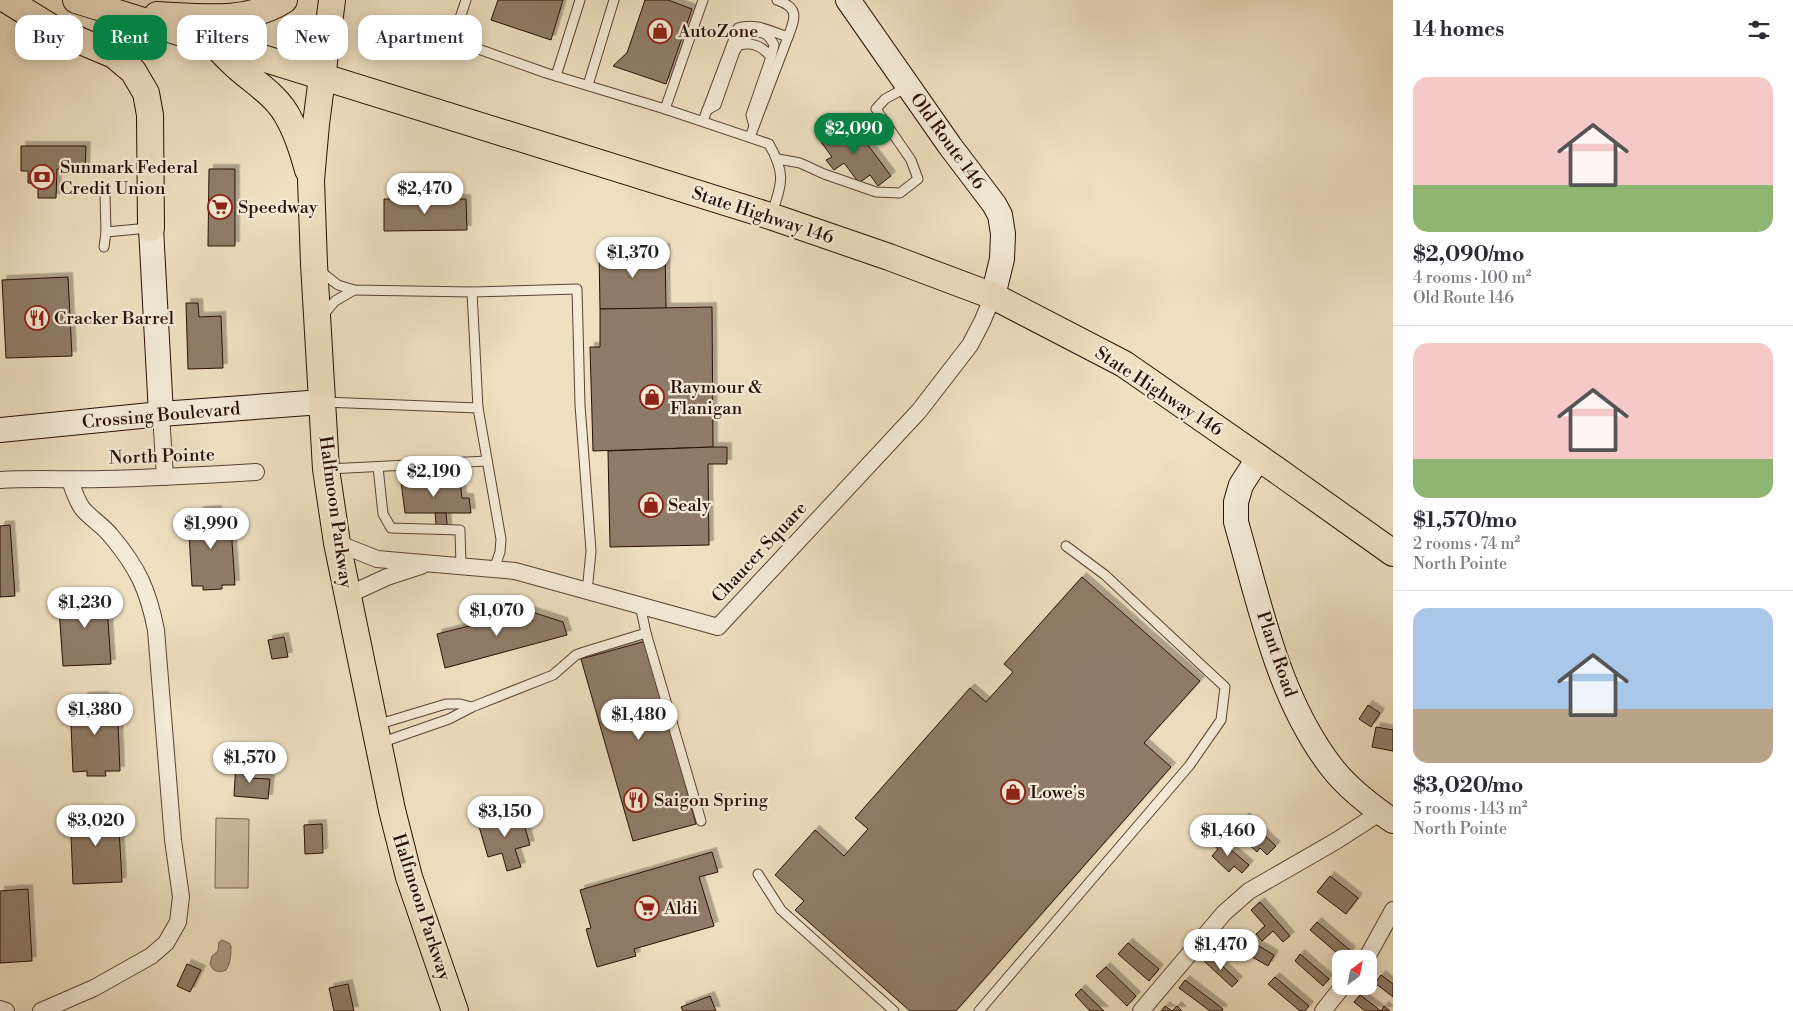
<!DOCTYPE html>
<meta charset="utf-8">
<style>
:root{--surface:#fff;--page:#f7f7f7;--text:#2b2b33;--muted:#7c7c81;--line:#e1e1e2;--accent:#0b8043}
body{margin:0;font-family:"Libre Bodoni",serif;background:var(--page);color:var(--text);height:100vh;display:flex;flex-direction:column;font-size:19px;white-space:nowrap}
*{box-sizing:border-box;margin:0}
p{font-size:16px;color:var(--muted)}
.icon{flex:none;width:28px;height:28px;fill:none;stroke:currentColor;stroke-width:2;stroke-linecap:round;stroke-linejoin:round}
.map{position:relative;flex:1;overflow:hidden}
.panel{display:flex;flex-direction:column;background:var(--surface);width:400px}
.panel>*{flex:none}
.hud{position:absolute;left:15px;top:15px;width:475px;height:45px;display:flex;gap:10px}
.needle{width:32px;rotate:32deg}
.buttons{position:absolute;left:1332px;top:950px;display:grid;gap:10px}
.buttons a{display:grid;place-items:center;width:45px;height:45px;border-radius:10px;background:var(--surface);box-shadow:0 2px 12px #0003;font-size:25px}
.price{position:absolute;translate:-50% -42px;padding:0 11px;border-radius:18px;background:#fff;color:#222;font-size:16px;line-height:32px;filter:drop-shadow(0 1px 2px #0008)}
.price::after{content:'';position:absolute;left:50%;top:30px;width:15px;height:11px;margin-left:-8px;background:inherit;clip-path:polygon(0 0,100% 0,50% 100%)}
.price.active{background:var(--accent);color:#fff}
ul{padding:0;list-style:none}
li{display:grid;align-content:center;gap:10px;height:265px;padding:0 20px}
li+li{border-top:1px solid var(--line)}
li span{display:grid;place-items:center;height:155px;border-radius:15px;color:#555}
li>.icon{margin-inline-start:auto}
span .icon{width:90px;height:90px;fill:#fffc;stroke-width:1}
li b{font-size:21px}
h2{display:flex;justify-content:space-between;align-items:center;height:60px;padding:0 20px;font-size:21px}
.pill{padding:0 18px;border-radius:15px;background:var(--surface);box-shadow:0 2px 12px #0003;font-size:18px;line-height:45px}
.pill.active{background:var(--accent);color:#fff}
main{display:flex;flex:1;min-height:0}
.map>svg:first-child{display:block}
.green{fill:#cdbca1;stroke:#7b6553}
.water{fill:#ab9981;stroke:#77614f}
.building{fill:#8f7b67;stroke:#290e05;filter:url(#shadow)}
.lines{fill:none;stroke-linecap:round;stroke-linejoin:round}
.lane-casing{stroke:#5a4234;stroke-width:11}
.street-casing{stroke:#5a4234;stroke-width:18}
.secondary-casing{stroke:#290e05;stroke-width:26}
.primary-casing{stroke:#290e05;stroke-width:28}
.lane{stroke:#f4ebd7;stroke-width:9}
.street{stroke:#f4ebd7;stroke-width:16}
.secondary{stroke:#f4ebd7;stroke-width:24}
.primary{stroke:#eee0c1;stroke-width:26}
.labels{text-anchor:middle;stroke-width:4.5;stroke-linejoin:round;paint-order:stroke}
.poi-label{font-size:18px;fill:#290e05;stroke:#f4ebd7;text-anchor:start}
.street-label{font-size:18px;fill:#290e05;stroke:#f4ebd7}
</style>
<main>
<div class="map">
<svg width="1393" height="1011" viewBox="0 0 1393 1011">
<defs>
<filter id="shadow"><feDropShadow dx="4.5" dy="-4.5" stdDeviation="0" flood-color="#0004"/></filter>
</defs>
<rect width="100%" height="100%" fill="#eee0c1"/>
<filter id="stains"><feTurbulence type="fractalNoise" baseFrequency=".004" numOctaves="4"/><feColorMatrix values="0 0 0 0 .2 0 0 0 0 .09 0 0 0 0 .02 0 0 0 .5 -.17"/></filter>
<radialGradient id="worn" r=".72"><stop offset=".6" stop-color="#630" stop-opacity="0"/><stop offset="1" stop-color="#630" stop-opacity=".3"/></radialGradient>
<path class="green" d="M 216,818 L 249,819 L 248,888 L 215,888 Z"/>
<path class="water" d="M 222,940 L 229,943 L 231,946 C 231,953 231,963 226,970 C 219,973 213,972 210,964 L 212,956 L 218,951 L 219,942 Z"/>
<g class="building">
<path d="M 498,0 L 563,0 L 551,40 L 491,20 Z"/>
<path d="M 645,0 L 668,0 L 692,9 L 666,84 L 613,66 L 627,53 Z"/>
<path d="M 850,121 L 891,176 L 878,186 L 870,175 L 859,183 L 844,163 L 834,170 L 826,160 L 832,157 L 821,142 Z"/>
<path d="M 21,146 L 86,146 L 85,169 L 57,169 L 56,198 L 38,198 L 38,184 L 28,183 L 28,171 L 21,171 Z"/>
<path d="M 209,169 L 235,169 L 235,246 L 208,246 Z"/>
<path d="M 384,199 L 466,199 L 467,230 L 384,231 Z"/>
<path d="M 665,248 L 666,309 L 600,309 L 599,250 Z"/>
<path d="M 68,277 L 72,356 L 6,358 L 2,280 Z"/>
<path d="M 186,303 L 198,303 L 199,317 L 221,316 L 223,368 L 188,369 Z"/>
<path d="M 712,307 L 713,447 L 593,451 L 590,347 L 600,347 L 600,309 Z"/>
<path d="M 713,447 L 727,447 L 727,464 L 708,464 L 709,545 L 610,547 L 608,451 Z"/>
<path d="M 460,481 L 462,498 L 469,498 L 471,513 L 405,513 L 401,482 Z"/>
<path d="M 217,510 L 217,514 L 230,513 L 235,585 L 222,585 L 222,589 L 203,590 L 203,586 L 192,586 L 188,516 L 199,515 L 199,511 Z"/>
<path d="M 435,513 L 446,513 L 448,534 L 437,534 Z"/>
<path d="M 10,525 L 15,596 L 0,597 L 0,526 Z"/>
<path d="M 1082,577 L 1200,681 L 1144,743 L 1171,767 L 956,1011 L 910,1011 L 795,910 L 804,901 L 775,875 L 815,830 L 844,856 L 868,829 L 855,818 L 970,688 L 986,702 L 1013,672 L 1004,664 Z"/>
<path d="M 106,592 L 111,664 L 63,666 L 58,595 Z"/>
<path d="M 529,611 L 563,622 L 567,635 L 445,668 L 437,634 Z"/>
<path d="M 284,637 L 288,657 L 272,659 L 268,640 Z"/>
<path d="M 646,641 L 696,824 L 633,841 L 581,659 Z"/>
<path d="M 104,696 L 104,698 L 117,698 L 120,771 L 105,771 L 106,776 L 87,776 L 87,771 L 73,772 L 70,703 L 83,703 L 83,697 Z"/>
<path d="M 1368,705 L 1380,713 L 1371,727 L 1359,719 Z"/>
<path d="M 1376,727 L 1393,730 L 1393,751 L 1372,747 Z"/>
<path d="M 236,762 L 249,763 L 247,778 L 270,779 L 268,799 L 234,796 Z"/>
<path d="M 118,810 L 122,882 L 73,884 L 70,812 Z"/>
<path d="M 520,811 L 530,845 L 515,849 L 521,867 L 507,871 L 502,853 L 488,857 L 478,823 Z"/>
<path d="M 1245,817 L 1276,846 L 1267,855 L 1260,848 L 1257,852 L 1240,836 L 1245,830 L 1238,824 Z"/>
<path d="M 322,824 L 323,853 L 305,854 L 304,825 Z"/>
<path d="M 1217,838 L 1249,865 L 1242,873 L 1234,866 L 1229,872 L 1212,856 L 1218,849 L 1212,844 Z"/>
<path d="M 712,852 L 718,872 L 699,877 L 714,926 L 634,949 L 636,956 L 597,967 L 586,929 L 591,928 L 580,890 Z"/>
<path d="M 1330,876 L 1358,898 L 1346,914 L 1317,892 Z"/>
<path d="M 28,889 L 32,961 L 0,963 L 0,891 Z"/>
<path d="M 1260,902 L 1290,936 L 1283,942 L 1273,931 L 1262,941 L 1256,934 L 1265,926 L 1251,910 Z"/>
<path d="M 1317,922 L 1351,951 L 1344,959 L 1310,930 Z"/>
<path d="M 1247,939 L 1274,955 L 1268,966 L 1240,950 Z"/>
<path d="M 1128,943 L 1159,969 L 1149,981 L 1118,954 Z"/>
<path d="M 1210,954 L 1238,981 L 1232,987 L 1204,961 Z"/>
<path d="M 1300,954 L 1329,979 L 1323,986 L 1295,961 Z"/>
<path d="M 187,964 L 201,970 L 190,992 L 177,986 Z"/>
<path d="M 1106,967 L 1136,996 L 1127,1006 L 1096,976 Z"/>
<path d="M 1381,975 L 1393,984 L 1393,997 L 1375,983 Z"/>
<path d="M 1275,977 L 1309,1006 L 1305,1011 L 1300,1011 L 1268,984 Z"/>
<path d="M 1185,980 L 1223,1009 L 1222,1011 L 1210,1011 L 1179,988 Z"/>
<path d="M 348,984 L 354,1011 L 334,1011 L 329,988 Z"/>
<path d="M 1081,989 L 1104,1011 L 1090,1011 L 1075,995 Z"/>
<path d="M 1360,995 L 1381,1011 L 1384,1006 L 1390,1011 L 1365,1011 L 1354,1002 Z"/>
<path d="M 710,996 L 716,1011 L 683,1011 L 681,1007 Z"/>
<path d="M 1165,1006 L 1172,1011 L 1161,1011 Z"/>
<path d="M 1177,1006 L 1182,1011 L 1172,1011 Z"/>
</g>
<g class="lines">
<defs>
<g id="lane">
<path d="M 466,0 L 456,30 L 467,45 L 546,73 L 665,109 L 703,0"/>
<path d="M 777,0 C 800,8 795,18 788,37"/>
<path d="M 739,45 C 751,30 765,26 774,45 L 771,57"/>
<path d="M 556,76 L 580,0"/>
<path d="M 588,85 L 614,0"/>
<path d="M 665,109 L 769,144 C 786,174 782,183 772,213"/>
<path d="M 707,110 L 716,105 L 735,51 L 739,45 C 753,42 762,46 771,57 L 751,115 L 754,126"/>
<path d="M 703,121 L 738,28 C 755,22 772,32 788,37 L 750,137"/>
<path d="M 778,159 L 800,163 L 824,174 L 876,192 L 900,193 L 918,179 L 911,160 L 876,109 L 885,99 L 907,87"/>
<path d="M 106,232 L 149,228"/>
<path d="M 104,247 L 106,232 L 105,195"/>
<path d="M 320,271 L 338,285 L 354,290 L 472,292 L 478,408"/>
<path d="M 472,292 L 577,289 L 580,405 L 591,551 L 587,592"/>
<path d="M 323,315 L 335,301 L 354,290"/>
<path d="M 324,402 L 478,408 L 501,539 L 500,552 L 494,569"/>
<path d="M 378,467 L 383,514 L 391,528 L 460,530 L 461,566"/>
<path d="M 328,469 L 487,461"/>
<path d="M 640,605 L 646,633 L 701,821"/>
<path d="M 376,725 L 446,704 L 460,704 L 472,707"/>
<path d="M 380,743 L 449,719 L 472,707 L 553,675 L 576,655 L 584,652 L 646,633"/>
<path d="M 758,874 L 781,910 L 894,1011"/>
<path d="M 979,1011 L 1189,766 L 1221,720 L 1225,687 L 1105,575 L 1066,546"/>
</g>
<g id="street">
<path d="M 161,414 L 165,477"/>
<path d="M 0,480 C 34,478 69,480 103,479 C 154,478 205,475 256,472"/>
<path d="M 337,543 L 377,559 L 515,571 L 718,627 L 919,411 L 970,345 L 982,322 L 993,296"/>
<path d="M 348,595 L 387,577 L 421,566"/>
<path d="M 1366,959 L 1393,910"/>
<path d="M 0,1009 L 6,1011"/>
<path d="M 41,1011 L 94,988 L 151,956 L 166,943 L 178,922 L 181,897 L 173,840 L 156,630 C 148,590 138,568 112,537 C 104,526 91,519 82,508 C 76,499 73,489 70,480"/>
<path d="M 1141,1011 L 1224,913 L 1249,891 L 1336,841 L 1381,812"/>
<path d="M 1323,1011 L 1343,986"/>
</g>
<g id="secondary">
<path d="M 848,0 L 950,146 L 994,204 L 1000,215 L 1003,234 L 1002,259 L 993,296"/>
<path d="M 151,228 L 161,414"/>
<path d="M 0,430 L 161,414 L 322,402"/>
<path d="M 1259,457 L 1241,485 L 1236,502 L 1236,522 C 1260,605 1278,699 1333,769 C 1349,789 1371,806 1393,821"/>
</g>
<g id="primary">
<path d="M 7,0 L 57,31 L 114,55 L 133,71 L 146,93 L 150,115 L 151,228"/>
<path d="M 76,0 L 770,216 L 889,257 L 993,296 L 1124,364 L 1275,469 L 1393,553"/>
<path d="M 332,0 L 316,124 L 311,180 L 314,264 L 326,469 L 337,543 L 392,810 L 409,877 L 455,1011"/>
<path d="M 157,15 C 199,17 247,24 284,0"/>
<path d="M 216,45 C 221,51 226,57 232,62 C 251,81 277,94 289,119 C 298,135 303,152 308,170"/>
</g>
</defs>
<use href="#lane" class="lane-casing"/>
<use href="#street" class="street-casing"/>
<use href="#secondary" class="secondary-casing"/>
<use href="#primary" class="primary-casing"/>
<use href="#lane" class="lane"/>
<use href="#street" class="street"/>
<use href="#secondary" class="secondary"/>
<use href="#primary" class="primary"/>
</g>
<defs>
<symbol id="shop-ring" viewBox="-11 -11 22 22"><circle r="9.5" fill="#f4ebd7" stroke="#8f2418" stroke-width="1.5"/><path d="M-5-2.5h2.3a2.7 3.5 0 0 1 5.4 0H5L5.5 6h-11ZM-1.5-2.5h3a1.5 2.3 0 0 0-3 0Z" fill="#8f2418"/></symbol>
<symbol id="bank-ring" viewBox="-11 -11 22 22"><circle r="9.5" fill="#f4ebd7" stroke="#8f2418" stroke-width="1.5"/><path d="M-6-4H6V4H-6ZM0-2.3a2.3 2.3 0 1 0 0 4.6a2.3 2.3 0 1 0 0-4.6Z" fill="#8f2418"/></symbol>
<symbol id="supermarket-ring" viewBox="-11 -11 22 22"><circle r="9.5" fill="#f4ebd7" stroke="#8f2418" stroke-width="1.5"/><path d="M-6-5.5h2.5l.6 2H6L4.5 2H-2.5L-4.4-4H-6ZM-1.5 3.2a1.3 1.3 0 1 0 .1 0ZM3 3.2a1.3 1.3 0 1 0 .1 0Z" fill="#8f2418"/></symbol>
<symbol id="restaurant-ring" viewBox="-11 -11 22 22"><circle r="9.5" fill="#f4ebd7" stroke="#8f2418" stroke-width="1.5"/><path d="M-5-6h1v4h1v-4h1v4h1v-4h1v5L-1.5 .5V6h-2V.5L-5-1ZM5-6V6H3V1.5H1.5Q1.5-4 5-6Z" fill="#8f2418"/></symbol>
</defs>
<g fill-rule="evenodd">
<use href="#shop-ring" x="646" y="17" width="28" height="28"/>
<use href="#bank-ring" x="28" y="163" width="28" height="28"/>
<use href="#supermarket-ring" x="206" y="193" width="28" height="28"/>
<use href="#restaurant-ring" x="23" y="304" width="28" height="28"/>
<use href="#shop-ring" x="638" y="383" width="28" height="28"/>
<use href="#shop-ring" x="637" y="491" width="28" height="28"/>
<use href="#shop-ring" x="999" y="778" width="28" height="28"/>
<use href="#restaurant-ring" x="622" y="786" width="28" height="28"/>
<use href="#supermarket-ring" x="633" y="894" width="28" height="28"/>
</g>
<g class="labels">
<g class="poi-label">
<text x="678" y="37">AutoZone</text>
<text x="60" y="173">Sunmark Federal<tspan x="60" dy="21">Credit Union</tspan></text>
<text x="238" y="213">Speedway</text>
<text x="54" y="324">Cracker Barrel</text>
<text x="670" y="393">Raymour &amp;<tspan x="670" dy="21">Flanigan</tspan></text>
<text x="668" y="511">Sealy</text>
<text x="1030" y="798">Lowe's</text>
<text x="654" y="806">Saigon Spring</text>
<text x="664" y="914">Aldi</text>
</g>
<g class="street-label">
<text transform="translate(948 141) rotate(54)" y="6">Old Route 146</text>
<text transform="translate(763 215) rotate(18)" y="6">State Highway 146</text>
<text transform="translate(1159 391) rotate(33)" y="6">State Highway 146</text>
<text transform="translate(161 415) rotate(-5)" y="6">Crossing Boulevard</text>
<text transform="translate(162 456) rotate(-2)" y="6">North Pointe</text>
<text transform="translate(336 512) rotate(82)" y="6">Halfmoon Parkway</text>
<text transform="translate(759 552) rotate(-47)" y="6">Chaucer Square</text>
<text transform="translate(1277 654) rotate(71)" y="6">Plant Road</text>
<text transform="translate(422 907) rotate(72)" y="6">Halfmoon Parkway</text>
</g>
</g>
<rect width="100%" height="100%" filter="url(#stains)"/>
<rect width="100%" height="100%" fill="url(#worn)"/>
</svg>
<div class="buttons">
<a><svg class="needle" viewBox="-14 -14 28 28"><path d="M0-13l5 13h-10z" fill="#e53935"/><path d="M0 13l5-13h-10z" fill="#7c7c81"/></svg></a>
</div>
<b class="price active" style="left:854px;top:155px">$2,090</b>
<b class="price" style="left:425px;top:215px">$2,470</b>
<b class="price" style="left:633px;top:279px">$1,370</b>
<b class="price" style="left:434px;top:498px">$2,190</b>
<b class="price" style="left:211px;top:550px">$1,990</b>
<b class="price" style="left:85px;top:629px">$1,230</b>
<b class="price" style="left:497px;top:637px">$1,070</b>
<b class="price" style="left:95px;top:736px">$1,380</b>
<b class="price" style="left:639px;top:741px">$1,480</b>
<b class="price" style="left:250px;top:784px">$1,570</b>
<b class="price" style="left:505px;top:838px">$3,150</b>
<b class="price" style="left:96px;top:847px">$3,020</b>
<b class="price" style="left:1228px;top:857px">$1,460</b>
<b class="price" style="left:1221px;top:971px">$1,470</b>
<div class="hud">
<a class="pill">Buy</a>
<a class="pill active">Rent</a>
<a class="pill">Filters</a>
<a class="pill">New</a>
<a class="pill">Apartment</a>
</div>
</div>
<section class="panel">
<h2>14 homes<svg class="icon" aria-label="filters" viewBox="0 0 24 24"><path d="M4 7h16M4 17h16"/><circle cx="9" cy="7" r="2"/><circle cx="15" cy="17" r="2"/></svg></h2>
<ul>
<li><span style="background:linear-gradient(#f6c9c9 70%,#8fb573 0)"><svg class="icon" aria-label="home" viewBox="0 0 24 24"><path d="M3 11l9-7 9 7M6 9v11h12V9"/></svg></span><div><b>$2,090/mo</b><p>4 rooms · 100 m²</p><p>Old Route 146</p></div></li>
<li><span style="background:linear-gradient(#f6c9c9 75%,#8fb573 0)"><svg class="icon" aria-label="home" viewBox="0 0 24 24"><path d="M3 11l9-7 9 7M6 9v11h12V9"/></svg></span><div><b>$1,570/mo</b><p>2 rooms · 74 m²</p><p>North Pointe</p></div></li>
<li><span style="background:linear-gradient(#a9c7e8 65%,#b9a48a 0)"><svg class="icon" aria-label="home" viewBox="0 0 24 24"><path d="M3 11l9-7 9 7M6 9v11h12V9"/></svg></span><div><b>$3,020/mo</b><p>5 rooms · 143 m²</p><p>North Pointe</p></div></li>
</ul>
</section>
</main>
